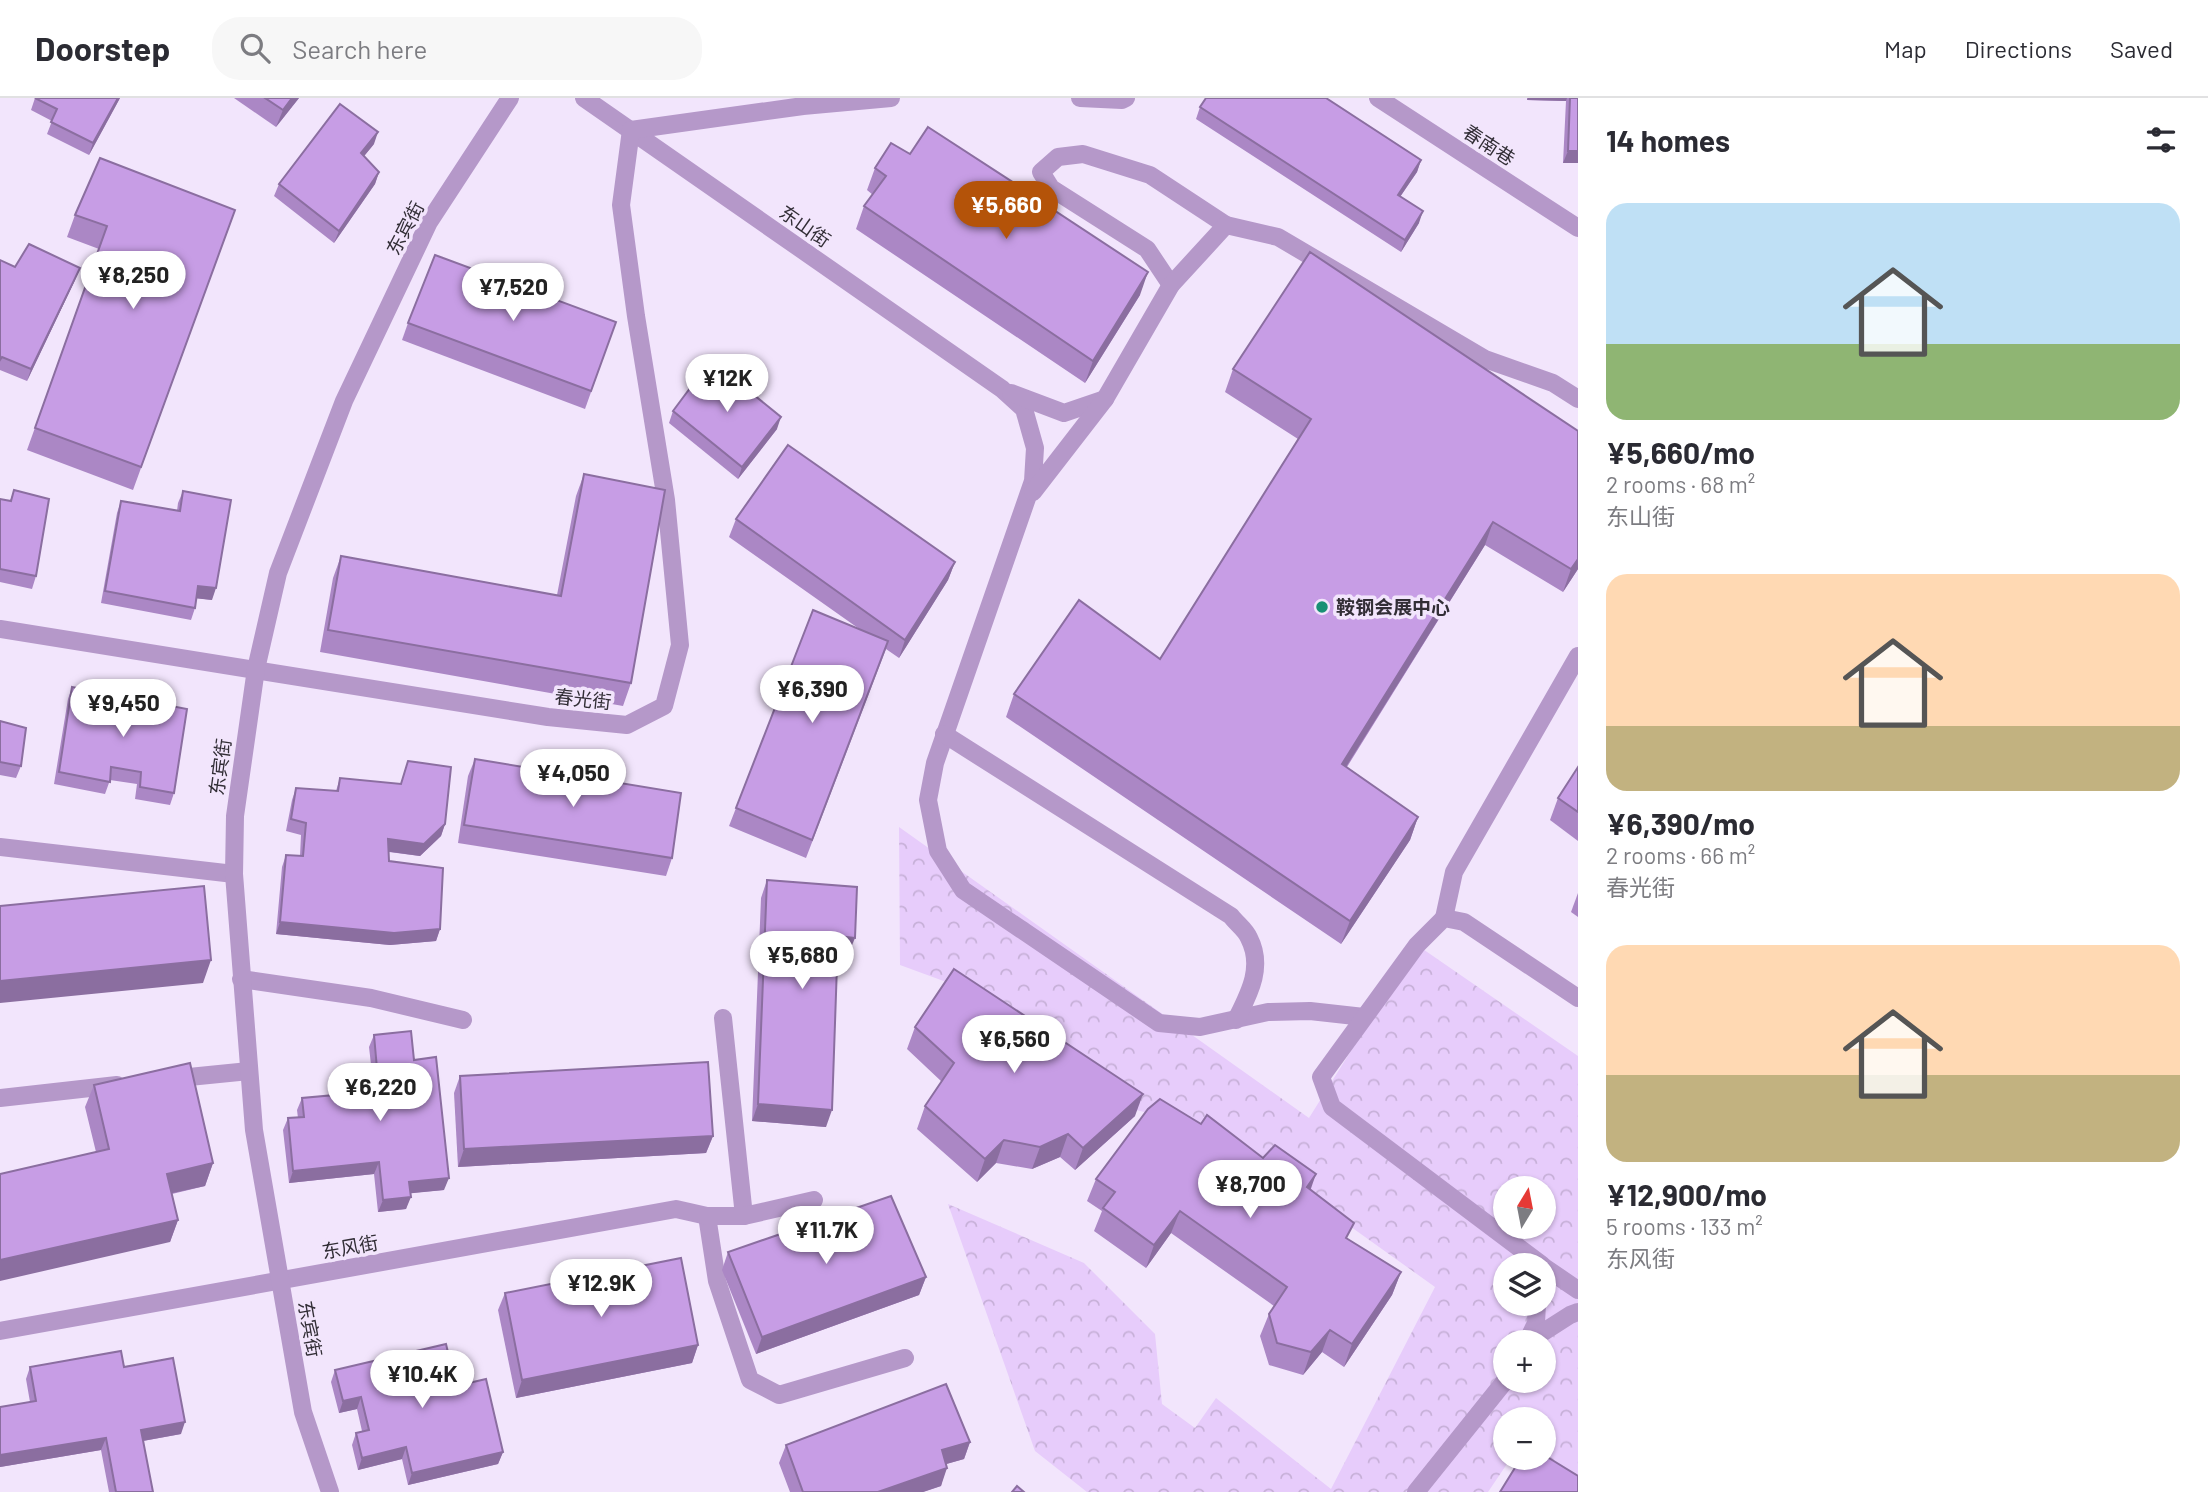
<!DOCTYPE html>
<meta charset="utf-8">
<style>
:root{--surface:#fff;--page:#f7f7f7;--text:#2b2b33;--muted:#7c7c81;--line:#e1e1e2;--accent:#b45309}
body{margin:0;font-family:Barlow,"Noto Sans SC",sans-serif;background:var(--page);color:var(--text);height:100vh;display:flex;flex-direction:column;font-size:26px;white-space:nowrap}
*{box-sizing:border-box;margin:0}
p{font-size:23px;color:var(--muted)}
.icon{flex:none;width:38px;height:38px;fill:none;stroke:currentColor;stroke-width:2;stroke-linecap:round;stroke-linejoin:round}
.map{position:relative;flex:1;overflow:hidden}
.details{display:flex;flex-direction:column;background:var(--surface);width:630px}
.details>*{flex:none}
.needle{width:46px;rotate:10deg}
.tools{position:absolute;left:1493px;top:1078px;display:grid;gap:14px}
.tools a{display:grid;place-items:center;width:63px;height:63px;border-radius:50%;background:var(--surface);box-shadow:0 2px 5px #0004;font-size:35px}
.price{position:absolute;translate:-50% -60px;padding:0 16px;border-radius:24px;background:#fff;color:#222;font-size:23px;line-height:46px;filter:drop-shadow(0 2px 4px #0008)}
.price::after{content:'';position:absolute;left:50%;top:42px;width:21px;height:16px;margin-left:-10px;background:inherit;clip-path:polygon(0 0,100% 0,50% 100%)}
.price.on{background:var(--accent);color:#fff}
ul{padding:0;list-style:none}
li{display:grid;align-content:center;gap:14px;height:371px;padding:0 28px}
li span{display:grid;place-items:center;height:217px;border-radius:21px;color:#555}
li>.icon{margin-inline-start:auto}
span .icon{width:126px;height:126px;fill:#fffc;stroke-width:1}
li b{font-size:30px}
h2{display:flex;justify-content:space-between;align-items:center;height:84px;padding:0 28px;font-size:30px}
header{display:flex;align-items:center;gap:42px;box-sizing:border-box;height:98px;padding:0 35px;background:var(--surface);border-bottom:2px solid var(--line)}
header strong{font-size:33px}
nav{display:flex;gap:38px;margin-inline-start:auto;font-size:24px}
.search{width:490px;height:63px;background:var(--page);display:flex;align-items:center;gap:18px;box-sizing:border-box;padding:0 24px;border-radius:28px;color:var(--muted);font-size:26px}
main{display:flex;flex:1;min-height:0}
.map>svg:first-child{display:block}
.forest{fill:url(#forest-crowns);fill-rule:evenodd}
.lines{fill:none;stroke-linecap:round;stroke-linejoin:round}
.minor{stroke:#b598c9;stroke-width:18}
.wall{fill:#ab87c5}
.shaded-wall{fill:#8b6ea0}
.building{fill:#c79de5;stroke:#8b6ea0;stroke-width:2}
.poi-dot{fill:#189074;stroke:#f2e5fc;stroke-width:2.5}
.labels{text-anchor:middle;stroke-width:7;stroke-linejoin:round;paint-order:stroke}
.street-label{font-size:19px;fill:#322e36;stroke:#f2e5fc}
.poi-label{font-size:19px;font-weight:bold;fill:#322e36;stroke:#f2e5fc;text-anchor:start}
</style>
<header>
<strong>Doorstep</strong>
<div class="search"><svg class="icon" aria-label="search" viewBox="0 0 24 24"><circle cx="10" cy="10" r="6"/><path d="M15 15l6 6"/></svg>Search here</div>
<nav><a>Map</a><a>Directions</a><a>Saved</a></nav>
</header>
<main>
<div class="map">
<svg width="1578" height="1394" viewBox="0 0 1578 1394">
<defs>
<pattern id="forest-crowns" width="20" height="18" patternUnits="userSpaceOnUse" patternTransform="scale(1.75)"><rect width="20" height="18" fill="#e7ccfb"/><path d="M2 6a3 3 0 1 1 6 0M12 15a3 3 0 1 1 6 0" fill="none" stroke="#c7b0d8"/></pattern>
</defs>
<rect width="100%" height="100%" fill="#f2e5fc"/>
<path class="forest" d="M 899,729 L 1309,1020 L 1417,847 L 1578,958 L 1578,1391 L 1544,1360 L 1544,1321 L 1505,1321 L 1505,1360 L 1511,1360 L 1488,1394 L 1087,1394 L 1035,1353 L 948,1106 L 1084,1165 L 1155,1236 L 1162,1306 L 1195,1330 L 1216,1300 L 1331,1391 L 1435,1189 L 1214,1031 L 1136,1012 L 949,885 L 900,867 ZM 1505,1090 L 1544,1090 L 1544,1129 L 1505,1129 ZM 1505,1167 L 1544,1167 L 1544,1206 L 1505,1206 ZM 1505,1244 L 1544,1244 L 1544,1283 L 1505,1283 Z"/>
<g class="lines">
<g class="minor">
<path d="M 584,0 L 1002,291 L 1024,311 L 1035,350 L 1033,383 L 935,665 L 928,702 L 938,753 L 963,792 L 1159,925 L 1200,929 L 1268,914 L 1310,913 L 1364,919"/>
<path d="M 1080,0 L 1122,2 L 1126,0"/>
<path d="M 1378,0 L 1578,130"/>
<path d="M 1171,187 L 1147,151 L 1051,90 L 1041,74 L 1058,59 L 1083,56 L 1150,77 L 1226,127"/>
<path d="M 1011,295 L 1064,315 L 1105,301"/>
<path d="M 1033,394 L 1105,301 L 1171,187 L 1226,127 L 1278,139 L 1485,261 L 1553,285 L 1578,301"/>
<path d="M 0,531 L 548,619 L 627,627 L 664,608 L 680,547 L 666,402 L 636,218 L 621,107 L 631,32 L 803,8 L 891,0"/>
<path d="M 944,636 L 1231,818 C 1236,825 1246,832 1249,840 C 1264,869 1249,896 1236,922"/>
<path d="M 0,749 L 234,776"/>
<path d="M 1444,820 L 1454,774 L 1578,558"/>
<path d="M 241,881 L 371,900 L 463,922"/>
<path d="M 723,920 L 744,1118"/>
<path d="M 169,981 L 249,973"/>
<path d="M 0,1000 L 117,987"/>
<path d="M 707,1118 L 717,1183 L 750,1282 L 779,1297 L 905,1260"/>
<path d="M 1542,1167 L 1332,1009 L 1321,979 L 1417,847 L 1444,820 L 1464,824 L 1578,900"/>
<path d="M 1544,1169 L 1578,1192"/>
<path d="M 0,1233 L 676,1111 L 707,1118 L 744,1118 L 814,1102"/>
<path d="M 1527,1244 L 1536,1225 L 1537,1206"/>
<path d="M 1528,1244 L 1570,1217 L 1578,1214"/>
<path d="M 330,1394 L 303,1314 L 254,1032 L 234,776 L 235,718 L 256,571 L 278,475 L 344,303 L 429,124 L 510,0"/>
<path d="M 1416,1394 L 1505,1283"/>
</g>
</g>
<g class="wall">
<path d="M 35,0 L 120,0 L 89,57 L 47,36 L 52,23 L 31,12 Z"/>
<path d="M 234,0 L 299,0 L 276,29 Z"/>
<path d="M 1527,0 L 1578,0 L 1578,65 L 1563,65 L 1566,3 L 1527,2 Z"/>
<path d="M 1200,9 L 1421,62 L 1417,74 L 1400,99 L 1419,125 L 1401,154 L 1196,21 Z"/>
<path d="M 374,46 L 364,58 L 379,74 L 375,86 L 334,145 L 274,98 L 279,86 Z"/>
<path d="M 910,56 L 1021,114 L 1140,197 L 1085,285 L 856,131 L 864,108 L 873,97 L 867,92 L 875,70 Z"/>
<path d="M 235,112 L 133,392 L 27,352 L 99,151 L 67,139 L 75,117 Z"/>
<path d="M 0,162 L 15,169 L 75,182 L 27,283 L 0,272 Z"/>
<path d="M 616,224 L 585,311 L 402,242 L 408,225 Z"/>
<path d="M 1233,271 L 1578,471 L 1563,494 L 1485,447 L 1347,669 L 1418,719 L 1410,742 L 1341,846 L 1006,619 L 1014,596 L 1160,561 L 1298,341 L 1225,294 Z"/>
<path d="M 673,313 L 777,331 L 738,381 L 669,325 Z"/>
<path d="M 584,376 L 631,585 L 623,608 L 320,554 L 333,480 L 341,458 L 557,497 L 576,398 Z"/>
<path d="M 14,392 L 36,478 L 32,491 L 0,484 L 0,401 L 10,403 Z"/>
<path d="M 183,393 L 212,502 L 196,500 L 195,510 L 191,522 L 101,505 L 117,415 L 121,403 L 177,413 L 178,405 Z"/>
<path d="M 736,421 L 955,464 L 948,482 L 899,560 L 886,551 L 806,760 L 729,728 L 736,710 L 858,530 L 729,439 Z"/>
<path d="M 72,589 L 174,695 L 170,707 L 135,701 L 137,686 L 110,682 L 105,696 L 54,686 L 68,601 Z"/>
<path d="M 0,623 L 21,668 L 16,680 L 0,677 Z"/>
<path d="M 475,661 L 672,760 L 666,778 L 458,745 L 468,678 Z"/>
<path d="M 1578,669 L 1578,743 L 1550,722 L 1558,700 Z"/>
<path d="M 340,680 L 445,726 L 441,738 L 420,758 L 389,754 L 389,763 L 440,831 L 436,843 L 390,847 L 276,836 L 282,769 L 286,757 L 300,758 L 301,737 L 286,733 L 292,702 L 296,690 L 336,693 Z"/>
<path d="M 767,782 L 848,857 L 837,856 L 826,1029 L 752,1023 L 761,800 Z"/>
<path d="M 1578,795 L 1578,819 L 1571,814 Z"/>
<path d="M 915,929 L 1135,1018 L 1075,1072 L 1060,1059 L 1032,1071 L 996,1065 L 977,1084 L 917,1031 L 925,1008 L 942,984 L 907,951 Z"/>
<path d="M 374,937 L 414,962 L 444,1092 L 410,1095 L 406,1111 L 378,1114 L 374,1076 L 289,1085 L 283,1032 L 288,1020 L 298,1020 L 297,1012 L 302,1000 L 374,993 L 369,949 Z"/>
<path d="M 460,978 L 713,1038 L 706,1055 L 458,1069 L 454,995 Z"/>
<path d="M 94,987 L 213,1065 L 205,1088 L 172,1096 L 178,1122 L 170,1144 L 96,1054 L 85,1009 Z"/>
<path d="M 1263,1060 L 1310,1092 L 1348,1141 L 1401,1174 L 1392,1197 L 1344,1269 L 1322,1254 L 1303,1277 L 1269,1267 L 1260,1238 L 1269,1216 L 1274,1208 L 1171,1135 L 1146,1170 L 1094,1133 L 1102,1113 L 1087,1103 L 1096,1081 Z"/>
<path d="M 728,1154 L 926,1179 L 919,1197 L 756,1256 L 722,1172 Z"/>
<path d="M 505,1195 L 698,1247 L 692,1265 L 516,1300 L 498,1212 Z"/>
<path d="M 30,1269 L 124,1269 L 181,1336 L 143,1343 L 153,1394 L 109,1394 L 101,1352 L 0,1369 L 0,1309 L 30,1304 L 26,1281 Z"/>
<path d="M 335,1272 L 456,1288 L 503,1354 L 498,1366 L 408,1387 L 402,1361 L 358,1372 L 352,1347 L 356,1335 L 362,1333 L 357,1311 L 339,1315 L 331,1284 Z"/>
<path d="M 970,1344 L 964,1361 L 946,1366 L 941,1388 L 923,1394 L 790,1394 L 779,1365 L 786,1347 Z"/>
</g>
<g class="shaded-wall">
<path d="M 118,0 L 120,0 L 89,57 L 93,45 Z"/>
<path d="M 292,0 L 299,0 L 276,29 L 283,12 Z"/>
<path d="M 1528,0 L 1567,0 L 1566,3 L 1527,2 Z"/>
<path d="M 378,34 L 374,46 L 356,68 L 361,55 Z"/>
<path d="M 1568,53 L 1578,53 L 1578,65 L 1563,65 Z"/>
<path d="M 1421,62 L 1417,74 L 1393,109 L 1398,97 Z"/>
<path d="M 379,74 L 375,86 L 334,145 L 339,133 Z"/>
<path d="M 1028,94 L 1020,117 L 1018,112 Z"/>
<path d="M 1423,113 L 1419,125 L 1401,154 L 1405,142 Z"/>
<path d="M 80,170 L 75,182 L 27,283 L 31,271 Z"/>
<path d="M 1148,174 L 1140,197 L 1085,285 L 1093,263 Z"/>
<path d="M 781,319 L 777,331 L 738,381 L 742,369 Z"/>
<path d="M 1493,424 L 1485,447 L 1334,688 L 1342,666 Z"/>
<path d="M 1578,461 L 1578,471 L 1563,494 L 1571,471 Z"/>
<path d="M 955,464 L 948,482 L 899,560 L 905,542 Z"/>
<path d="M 198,488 L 216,490 L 212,502 L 193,500 Z"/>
<path d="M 1418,719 L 1410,742 L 1341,846 L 1350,823 Z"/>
<path d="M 445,726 L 441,738 L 420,758 L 384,753 L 388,741 Z"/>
<path d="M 280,824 L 440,831 L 436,843 L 390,847 L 276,836 Z"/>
<path d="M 838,838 L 855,840 L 848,857 L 831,856 Z"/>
<path d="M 211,862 L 203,885 L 0,905 L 0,883 Z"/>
<path d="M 1143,996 L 1135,1018 L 1075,1072 L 1083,1050 Z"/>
<path d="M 758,1006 L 832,1012 L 826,1029 L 752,1023 Z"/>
<path d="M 1068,1036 L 1060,1059 L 1032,1071 L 1040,1049 Z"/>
<path d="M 713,1038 L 706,1055 L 458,1069 L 464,1051 Z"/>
<path d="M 1004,1042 L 996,1065 L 977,1084 L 985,1061 Z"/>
<path d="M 379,1064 L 374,1076 L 289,1085 L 293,1073 Z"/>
<path d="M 213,1065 L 205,1088 L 159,1098 L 167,1076 Z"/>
<path d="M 1316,1076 L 1308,1099 L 1307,1089 Z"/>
<path d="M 449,1080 L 444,1092 L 404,1096 L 409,1084 Z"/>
<path d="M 411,1099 L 406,1111 L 378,1114 L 383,1102 Z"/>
<path d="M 1180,1113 L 1171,1135 L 1146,1170 L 1154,1147 Z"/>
<path d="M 178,1122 L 170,1144 L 0,1183 L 0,1162 Z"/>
<path d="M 1401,1174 L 1392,1197 L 1344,1269 L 1352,1246 Z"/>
<path d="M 926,1179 L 919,1197 L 756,1256 L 762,1239 Z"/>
<path d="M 1330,1232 L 1322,1254 L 1303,1277 L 1311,1254 Z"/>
<path d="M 698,1247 L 692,1265 L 516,1300 L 522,1282 Z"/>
<path d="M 361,1299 L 357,1311 L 339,1315 L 343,1303 Z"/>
<path d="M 185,1324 L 181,1336 L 137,1344 L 141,1332 Z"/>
<path d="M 106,1340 L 101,1352 L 0,1369 L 0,1357 Z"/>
<path d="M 970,1344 L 964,1361 L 936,1369 L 942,1352 Z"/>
<path d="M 406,1349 L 402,1361 L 358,1372 L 362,1360 Z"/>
<path d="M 503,1354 L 498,1366 L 408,1387 L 412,1375 Z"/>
<path d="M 947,1370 L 941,1388 L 923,1394 L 878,1394 Z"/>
</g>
<g class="building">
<path d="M 35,0 L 118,0 L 93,45 L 51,24 L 57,11 Z"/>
<path d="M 265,0 L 292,0 L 283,12 Z"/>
<path d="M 1206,0 L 1326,0 L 1421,62 L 1398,97 L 1423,113 L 1405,142 L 1200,9 Z"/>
<path d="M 1570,0 L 1578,0 L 1578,53 L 1568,53 Z"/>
<path d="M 340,6 L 378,34 L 361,55 L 379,74 L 339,133 L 279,86 Z"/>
<path d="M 928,29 L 1028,94 L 1018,112 L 1032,123 L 1043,105 L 1148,174 L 1093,263 L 864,108 L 886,78 L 875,70 L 891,45 L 910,56 Z"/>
<path d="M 100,60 L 235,112 L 141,369 L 35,330 L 107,128 L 75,117 Z"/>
<path d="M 29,146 L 80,170 L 31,271 L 2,259 L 0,262 L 0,162 L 15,169 Z"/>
<path d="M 1310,154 L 1578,333 L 1578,461 L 1571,471 L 1493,424 L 1342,666 L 1418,719 L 1350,823 L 1014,596 L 1079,502 L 1160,561 L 1311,321 L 1233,271 Z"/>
<path d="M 435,157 L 616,224 L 591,293 L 408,225 Z"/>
<path d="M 711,262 L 781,319 L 742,369 L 673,313 Z"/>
<path d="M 788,347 L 955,464 L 905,542 L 736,421 Z"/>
<path d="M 584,376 L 665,392 L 631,585 L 328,532 L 341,458 L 561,498 Z"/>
<path d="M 14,392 L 49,401 L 36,478 L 0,471 L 0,401 L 11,403 Z"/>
<path d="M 183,393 L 231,402 L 216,490 L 198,488 L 195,510 L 105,493 L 121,403 L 180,413 Z"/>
<path d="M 813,512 L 888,543 L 812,742 L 736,710 Z"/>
<path d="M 72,589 L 187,611 L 174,695 L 140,689 L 141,674 L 111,669 L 110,684 L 59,674 Z"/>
<path d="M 0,623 L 26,630 L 21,668 L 0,664 Z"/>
<path d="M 475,661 L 681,695 L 672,760 L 464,727 Z"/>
<path d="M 408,663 L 451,669 L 445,726 L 424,746 L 388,741 L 389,763 L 443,770 L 440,831 L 394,835 L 280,824 L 286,757 L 303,758 L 306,725 L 291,721 L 296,690 L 338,693 L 340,680 L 401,686 Z"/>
<path d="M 1578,669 L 1578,714 L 1558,700 Z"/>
<path d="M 767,782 L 857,789 L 855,840 L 838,838 L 832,1012 L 758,1006 Z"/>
<path d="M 204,788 L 211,862 L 0,883 L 0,808 Z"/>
<path d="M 954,871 L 1143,996 L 1083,1050 L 1068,1036 L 1040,1049 L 1004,1042 L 985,1061 L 925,1008 L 954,965 L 915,929 Z"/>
<path d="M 411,933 L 414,962 L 436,959 L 449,1080 L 409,1084 L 411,1099 L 383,1102 L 379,1064 L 293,1073 L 288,1020 L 304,1019 L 302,1000 L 379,993 L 374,937 Z"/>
<path d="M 708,964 L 713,1038 L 464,1051 L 460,978 Z"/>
<path d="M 190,965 L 213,1065 L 167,1076 L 178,1122 L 0,1162 L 0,1076 L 109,1051 L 94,987 Z"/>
<path d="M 1160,1001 L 1201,1026 L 1207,1017 L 1263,1060 L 1275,1047 L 1316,1076 L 1307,1089 L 1354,1125 L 1346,1140 L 1401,1174 L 1352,1246 L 1330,1232 L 1311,1254 L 1277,1245 L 1269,1216 L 1287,1189 L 1180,1113 L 1154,1147 L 1103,1110 L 1115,1094 L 1096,1081 L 1148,1011 Z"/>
<path d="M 891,1098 L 926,1179 L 762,1239 L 728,1154 Z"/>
<path d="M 681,1160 L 698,1247 L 522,1282 L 505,1195 Z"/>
<path d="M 446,1246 L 456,1288 L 486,1281 L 503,1354 L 412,1375 L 406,1349 L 362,1360 L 356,1335 L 369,1332 L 361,1299 L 343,1303 L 335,1272 Z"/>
<path d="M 121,1253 L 124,1269 L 173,1260 L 185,1324 L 141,1332 L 153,1394 L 116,1394 L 106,1340 L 0,1357 L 0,1309 L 36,1303 L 30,1269 Z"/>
<path d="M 946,1286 L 970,1344 L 942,1352 L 947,1370 L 878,1394 L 803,1394 L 786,1347 Z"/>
<path d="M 1544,1357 L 1578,1378 L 1578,1394 L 1500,1394 L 1521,1360 L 1544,1360 Z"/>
<path d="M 1017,1388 L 1024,1394 L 1012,1394 Z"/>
</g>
<circle class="poi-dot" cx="1322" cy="509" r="7"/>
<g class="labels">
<g class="street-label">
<text transform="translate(1489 47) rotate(33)" y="7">春南巷</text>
<text transform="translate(805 128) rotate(35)" y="7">东山街</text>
<text transform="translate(405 130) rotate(-62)" y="7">东宾街</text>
<text transform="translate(583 601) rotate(6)" y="7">春光街</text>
<text transform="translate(220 669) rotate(-82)" y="7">东宾街</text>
<text transform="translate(350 1149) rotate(-10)" y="7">东风街</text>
<text transform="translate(310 1231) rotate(80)" y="7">东宾街</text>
</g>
<g class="poi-label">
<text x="1336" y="516">鞍钢会展中心</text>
</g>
</g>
</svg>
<div class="tools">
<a><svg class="needle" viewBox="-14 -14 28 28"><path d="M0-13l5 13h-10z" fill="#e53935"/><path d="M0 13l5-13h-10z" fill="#7c7c81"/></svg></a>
<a><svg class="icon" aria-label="layers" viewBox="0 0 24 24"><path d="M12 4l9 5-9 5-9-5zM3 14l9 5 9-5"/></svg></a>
<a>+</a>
<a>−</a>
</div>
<b class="price on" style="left:1006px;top:143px">¥5,660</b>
<b class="price" style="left:133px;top:213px">¥8,250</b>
<b class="price" style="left:513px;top:225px">¥7,520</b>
<b class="price" style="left:727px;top:316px">¥12K</b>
<b class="price" style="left:812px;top:627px">¥6,390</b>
<b class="price" style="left:123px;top:641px">¥9,450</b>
<b class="price" style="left:573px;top:711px">¥4,050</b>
<b class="price" style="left:802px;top:893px">¥5,680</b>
<b class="price" style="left:1014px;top:977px">¥6,560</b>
<b class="price" style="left:380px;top:1025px">¥6,220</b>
<b class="price" style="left:1250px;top:1122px">¥8,700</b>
<b class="price" style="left:826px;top:1168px">¥11.7K</b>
<b class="price" style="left:601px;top:1221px">¥12.9K</b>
<b class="price" style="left:422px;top:1312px">¥10.4K</b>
</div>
<section class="details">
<h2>14 homes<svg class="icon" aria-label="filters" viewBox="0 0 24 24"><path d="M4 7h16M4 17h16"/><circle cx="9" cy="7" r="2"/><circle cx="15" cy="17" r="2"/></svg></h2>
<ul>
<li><span style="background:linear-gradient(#bfe0f5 65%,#8fb573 0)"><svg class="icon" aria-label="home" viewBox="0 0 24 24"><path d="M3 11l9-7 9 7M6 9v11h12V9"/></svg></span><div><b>¥5,660/mo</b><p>2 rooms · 68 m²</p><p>东山街</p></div></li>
<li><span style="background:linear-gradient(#ffd9b3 70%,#c2b280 0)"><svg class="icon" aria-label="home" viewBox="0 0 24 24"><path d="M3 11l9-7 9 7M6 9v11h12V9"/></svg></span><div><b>¥6,390/mo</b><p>2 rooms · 66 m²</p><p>春光街</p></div></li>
<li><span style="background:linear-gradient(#ffd9b3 60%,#c2b280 0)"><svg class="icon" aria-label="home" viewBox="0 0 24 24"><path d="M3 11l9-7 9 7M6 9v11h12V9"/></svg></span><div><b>¥12,900/mo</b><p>5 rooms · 133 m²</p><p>东风街</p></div></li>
</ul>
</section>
</main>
